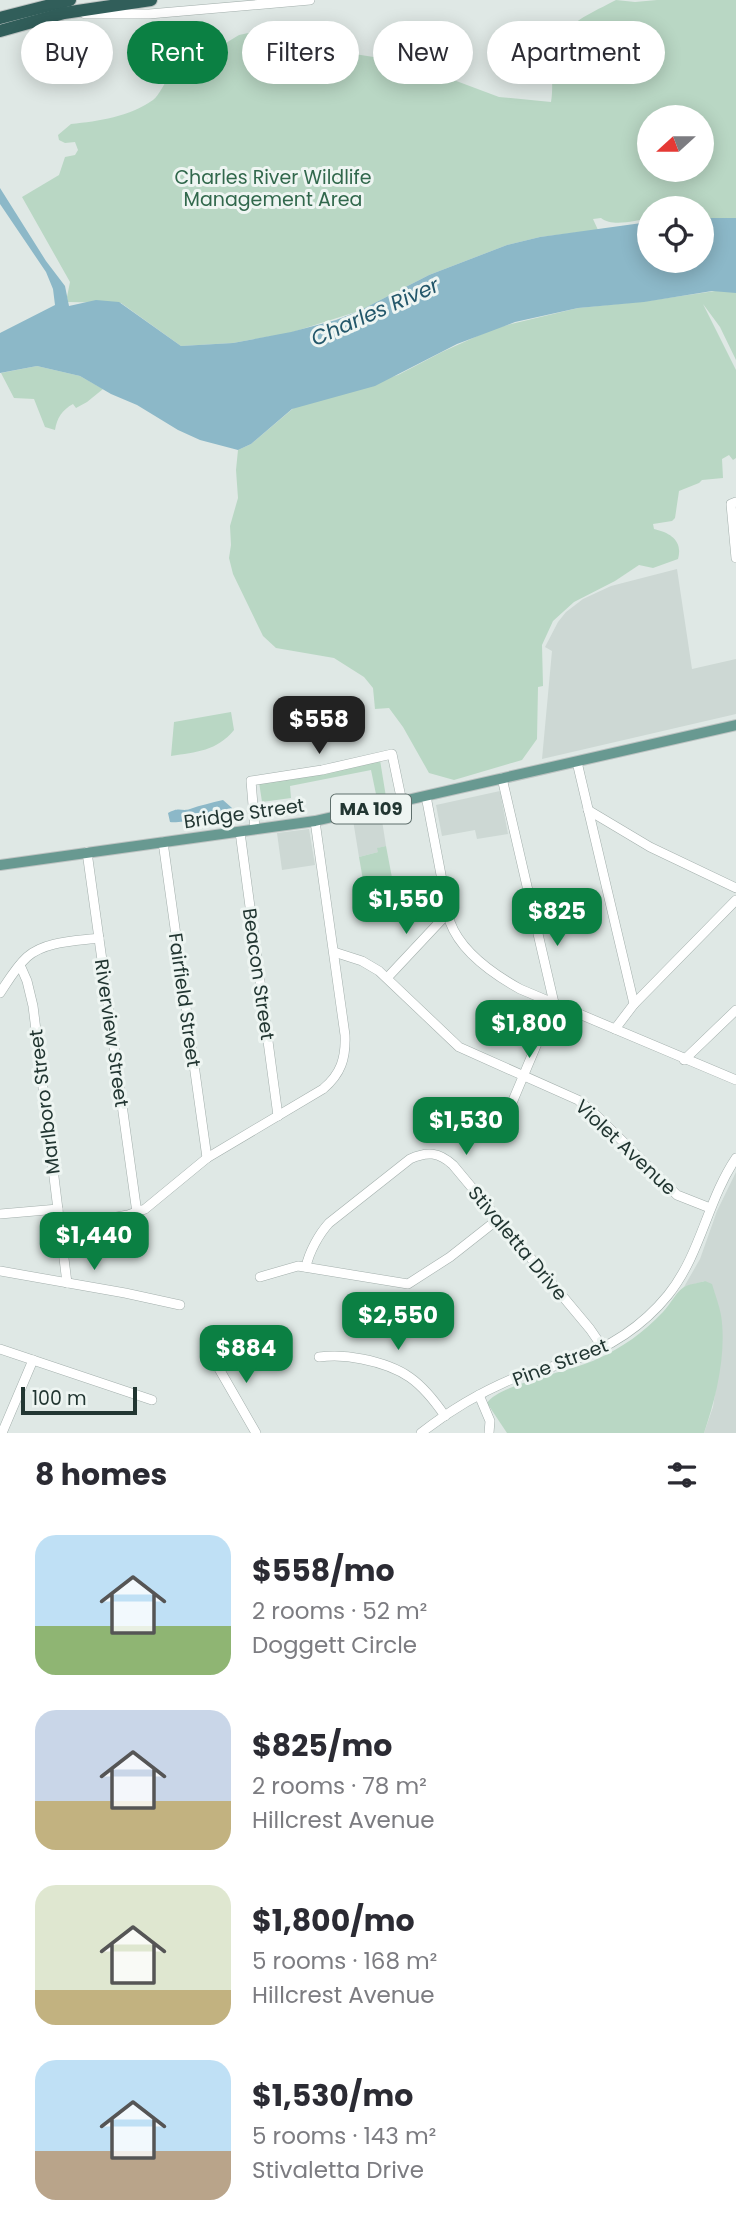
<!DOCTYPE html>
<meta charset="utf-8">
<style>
:root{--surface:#fff;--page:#f2f2f3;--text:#2b2b33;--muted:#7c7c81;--accent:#0b8043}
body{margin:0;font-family:Poppins,sans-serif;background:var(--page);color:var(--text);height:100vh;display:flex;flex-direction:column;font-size:26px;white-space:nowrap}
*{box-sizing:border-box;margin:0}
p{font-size:23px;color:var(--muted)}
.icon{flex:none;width:38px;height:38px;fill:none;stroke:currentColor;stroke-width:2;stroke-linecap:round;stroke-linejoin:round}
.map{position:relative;height:1433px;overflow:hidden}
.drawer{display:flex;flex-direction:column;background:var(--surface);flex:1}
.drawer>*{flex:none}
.guide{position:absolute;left:21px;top:21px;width:695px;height:63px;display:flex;gap:14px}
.needle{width:46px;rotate:249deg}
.controls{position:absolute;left:637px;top:105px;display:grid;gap:14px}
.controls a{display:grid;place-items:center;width:77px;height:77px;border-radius:50%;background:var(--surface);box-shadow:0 4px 18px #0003;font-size:35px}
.scale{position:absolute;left:21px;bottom:18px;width:116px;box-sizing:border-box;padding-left:7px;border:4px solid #223632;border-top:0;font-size:19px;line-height:24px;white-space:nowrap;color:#223632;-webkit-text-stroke:5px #eef5f2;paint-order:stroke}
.price{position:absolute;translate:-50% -60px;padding:0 16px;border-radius:14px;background:var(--accent);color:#fff;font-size:23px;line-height:46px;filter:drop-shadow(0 2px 4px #0008)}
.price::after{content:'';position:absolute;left:50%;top:42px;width:21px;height:16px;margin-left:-10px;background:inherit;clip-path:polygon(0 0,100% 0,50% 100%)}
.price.active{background:#222;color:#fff}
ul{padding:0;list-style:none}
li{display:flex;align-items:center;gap:21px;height:175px;padding:0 35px}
li span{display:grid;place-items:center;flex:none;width:196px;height:140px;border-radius:21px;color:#555}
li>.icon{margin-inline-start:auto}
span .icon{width:84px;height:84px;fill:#fffc;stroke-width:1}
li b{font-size:30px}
h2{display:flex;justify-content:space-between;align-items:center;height:84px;padding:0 35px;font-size:30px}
.tag{padding:0 24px;border-radius:32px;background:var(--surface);box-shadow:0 4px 18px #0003;font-size:24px;line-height:63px}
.tag.active{background:var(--accent);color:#fff}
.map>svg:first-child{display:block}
.built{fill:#cdd8d4}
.green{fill:#b9d7c4;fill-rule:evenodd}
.water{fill:#8cb8c8}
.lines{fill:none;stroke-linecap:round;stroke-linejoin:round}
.minor-casing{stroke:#a3afac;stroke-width:10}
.major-casing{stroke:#bdc3c2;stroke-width:12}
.highway-casing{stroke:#bdc3c2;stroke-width:14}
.minor{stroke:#fff;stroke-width:9}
.major{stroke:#689991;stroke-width:10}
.highway{stroke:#315e5a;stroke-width:12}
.labels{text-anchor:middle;stroke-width:6;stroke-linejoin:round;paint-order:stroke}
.shield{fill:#eef5f2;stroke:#5f6f6c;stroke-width:2}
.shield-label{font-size:18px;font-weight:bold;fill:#223632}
.park-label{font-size:19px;fill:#31684c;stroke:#eef5f2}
.street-label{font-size:19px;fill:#223632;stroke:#eef5f2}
.water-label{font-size:21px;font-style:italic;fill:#23576a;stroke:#eef5f2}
</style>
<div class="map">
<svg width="736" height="1433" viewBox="0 0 736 1433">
<rect width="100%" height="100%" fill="#dfe8e5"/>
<g class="built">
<path d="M 677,569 L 692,669 L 736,659 L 736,714 L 542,759 L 552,651 L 545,647 L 558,622 L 566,612 L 583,599 L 611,586 Z"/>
<path d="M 500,791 L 508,834 L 477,839 L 475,830 L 442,836 L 436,805 Z"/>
<path d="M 381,814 L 386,846 L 378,848 L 378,852 L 359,857 L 353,820 Z"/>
<path d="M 309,829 L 315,865 L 282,870 L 277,833 Z"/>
<path d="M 736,1172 L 736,1433 L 704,1433 L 713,1407 L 721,1355 L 721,1316 L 705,1281 L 684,1287 L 700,1259 L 717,1211 Z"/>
</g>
<g class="green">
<path d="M 616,0 L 635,2 L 657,0 L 736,0 L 736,218 L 702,218 L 702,208 L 649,208 L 649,218 C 635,221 612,227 601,218 L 593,219 L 598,230 L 540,237 L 507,245 L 429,275 L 359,311 L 277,337 L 272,336 L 233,343 L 181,346 L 121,303 L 68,302 L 67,297 L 70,282 L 22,197 L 59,175 L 65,157 L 75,155 L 78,150 L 75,142 L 65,143 L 59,140 L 58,135 L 71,124 C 99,121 129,117 153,100 C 165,91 178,47 195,45 C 201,45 209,48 216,49 L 239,35 L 253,32 L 285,39 L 300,39 L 329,50 L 380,58 L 435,73 L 499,97 L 551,102 C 554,85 550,69 553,52 C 557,26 596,11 616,0 ZM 649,117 L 702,117 L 702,170 L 649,170 Z"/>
<path d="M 722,290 L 736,291 L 736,360 L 720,327 L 703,304 L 736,370 L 736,458 L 733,460 L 729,455 L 722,459 L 723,478 L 702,480 L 699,483 L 679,491 L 675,518 L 672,521 L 653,524 L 654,529 C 671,533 683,541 678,559 L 653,568 L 639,565 L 615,581 L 574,602 L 553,621 L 542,645 L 543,686 L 538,687 L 537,739 L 522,760 L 454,780 L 429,773 L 403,727 L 389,708 L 375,709 L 373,688 L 364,677 L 334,658 L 276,648 L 263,636 L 233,574 L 229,558 L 231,545 L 230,526 L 238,498 L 236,470 L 238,450 L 251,444 L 296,406 L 398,375 L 442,352 L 495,328 L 578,308 L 647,301 Z"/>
<path d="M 37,366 L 80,376 L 103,389 L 87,402 L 76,408 L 73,404 C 62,410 57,418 55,430 L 45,427 L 34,399 L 14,398 L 1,373 Z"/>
<path d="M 231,712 L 234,730 C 217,751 196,752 171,756 L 174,722 Z"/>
<path d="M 380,760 L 386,797 L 377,799 L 371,770 L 290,786 L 291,798 L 262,802 L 259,782 Z"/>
<path d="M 386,846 L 393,883 L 364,886 L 359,857 L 378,852 L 377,848 Z"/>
<path d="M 705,1281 L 712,1284 C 715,1294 719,1305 721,1315 C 727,1353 716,1398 704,1433 L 507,1433 L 487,1403 C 499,1384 573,1371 597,1359 C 622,1348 644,1332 663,1312 C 670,1305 676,1292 684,1287 C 689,1284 699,1283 705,1281 Z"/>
</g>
<g class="water">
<path d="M 0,188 L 46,261 L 65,286 L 69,306 L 96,300 L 119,302 L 181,346 L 233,343 L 291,332 L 336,320 L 359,311 L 429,275 L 507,245 L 540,237 L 649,222 L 649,261 L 702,261 L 702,218 L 736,218 L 736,293 L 712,291 L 644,302 L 578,308 L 515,322 L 457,344 L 375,386 L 292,409 L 251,444 L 238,450 L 200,440 L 178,430 L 137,405 L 111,394 L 80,376 L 37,366 L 0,373 L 0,333 L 55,305 L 53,289 L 46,272 L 0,204 Z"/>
<path d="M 223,800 L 232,808 L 223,821 L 206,817 C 199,825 195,823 187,822 C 182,821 175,823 170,822 L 168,813 C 180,806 181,812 190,809 C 201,805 211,803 223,800 Z"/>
</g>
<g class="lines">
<defs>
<g id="minor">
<path d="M 85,14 L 149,14 L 310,0"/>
<path d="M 736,502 L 731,504 L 736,558"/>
<path d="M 577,762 L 634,1004 L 615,1029"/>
<path d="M 502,778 L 554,1003 L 509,1110"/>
<path d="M 426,796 L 450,922 C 461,952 493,974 520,989 L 736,1080"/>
<path d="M 588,810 L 650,847 L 736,888"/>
<path d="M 255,829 L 251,781 L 322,770 L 392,754 L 402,802"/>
<path d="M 240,832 L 278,1116"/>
<path d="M 163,842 L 207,1158"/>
<path d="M 87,852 L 137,1213"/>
<path d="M 334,952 L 362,961 L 379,971 L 459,1047 L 578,1100 L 596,1115 L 677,1195 L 710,1208"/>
<path d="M 20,965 L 27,981 L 33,1006 L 67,1283"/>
<path d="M 387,978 L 447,914"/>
<path d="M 0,993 C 8,981 16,967 27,957 C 45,941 77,941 99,938"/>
<path d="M 634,1004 L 736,900"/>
<path d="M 684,1060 L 736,1010"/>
<path d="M 0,1214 L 58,1209"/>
<path d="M 60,1227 L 128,1215 L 145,1209 L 207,1158 L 323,1089 C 341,1074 346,1058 345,1035 L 315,821"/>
<path d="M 306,1267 C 309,1252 319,1234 329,1223 L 410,1159 C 427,1151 439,1152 453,1165 L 590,1329 L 603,1348"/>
<path d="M 0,1271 L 125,1293 L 180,1305"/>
<path d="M 260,1277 L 298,1266 L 408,1284 L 450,1257 L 497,1220"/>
<path d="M 0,1349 L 152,1400"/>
<path d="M 210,1353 L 256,1433"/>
<path d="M 319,1357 C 334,1355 348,1356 362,1359 C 403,1367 421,1381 445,1416"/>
<path d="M 479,1395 L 490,1421 L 489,1433"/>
<path d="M 2,1433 L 33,1360"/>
<path d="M 421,1433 C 449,1411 479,1393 512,1379 C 530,1372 549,1368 568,1362 C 607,1349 642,1327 668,1295 C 701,1254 707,1201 736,1158"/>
</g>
<path id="major" d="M 0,865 L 315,821 L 736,725"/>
<g id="highway">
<path d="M 0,18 L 70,0"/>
<path d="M 0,31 L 64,13 L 151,0"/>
</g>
</defs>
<use href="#minor" class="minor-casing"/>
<use href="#major" class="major-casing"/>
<use href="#highway" class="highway-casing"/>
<use href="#minor" class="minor"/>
<use href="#major" class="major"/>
<use href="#highway" class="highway"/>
</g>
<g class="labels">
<rect class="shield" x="331" y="794.5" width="80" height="29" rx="5"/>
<g class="shield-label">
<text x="371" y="815">MA 109</text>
</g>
<g class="park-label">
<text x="273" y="184">Charles River Wildlife<tspan x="273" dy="22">Management Area</tspan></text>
</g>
<g class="street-label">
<text transform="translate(244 813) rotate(-8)" y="7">Bridge Street</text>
<text transform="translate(259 974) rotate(82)" y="7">Beacon Street</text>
<text transform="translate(185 1000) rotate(82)" y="7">Fairfield Street</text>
<text transform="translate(112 1033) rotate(82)" y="7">Riverview Street</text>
<text transform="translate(44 1102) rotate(-97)" y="7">Marlboro Street</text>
<text transform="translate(626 1147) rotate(43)" y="7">Violet Avenue</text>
<text transform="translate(518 1243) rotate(50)" y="7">Stivaletta Drive</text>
<text transform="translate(560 1362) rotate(-21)" y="7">Pine Street</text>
</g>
<g class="water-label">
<text transform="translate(375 312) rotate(-24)" y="7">Charles River</text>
</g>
</g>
</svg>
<div class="controls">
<a><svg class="needle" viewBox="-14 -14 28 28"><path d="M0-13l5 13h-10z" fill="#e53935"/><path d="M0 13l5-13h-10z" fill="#7c7c81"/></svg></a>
<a><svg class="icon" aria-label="locate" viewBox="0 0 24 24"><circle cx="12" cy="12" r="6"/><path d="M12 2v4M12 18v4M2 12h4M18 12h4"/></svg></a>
</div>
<div class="scale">100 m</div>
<b class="price active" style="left:319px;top:756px">$558</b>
<b class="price" style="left:406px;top:936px">$1,550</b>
<b class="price" style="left:557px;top:948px">$825</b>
<b class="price" style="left:529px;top:1060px">$1,800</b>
<b class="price" style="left:466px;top:1157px">$1,530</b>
<b class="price" style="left:94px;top:1272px">$1,440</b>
<b class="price" style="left:398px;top:1352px">$2,550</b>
<b class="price" style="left:246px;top:1385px">$884</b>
<div class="guide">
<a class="tag">Buy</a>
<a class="tag active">Rent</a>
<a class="tag">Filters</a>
<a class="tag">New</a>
<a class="tag">Apartment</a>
</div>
</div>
<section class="drawer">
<h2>8 homes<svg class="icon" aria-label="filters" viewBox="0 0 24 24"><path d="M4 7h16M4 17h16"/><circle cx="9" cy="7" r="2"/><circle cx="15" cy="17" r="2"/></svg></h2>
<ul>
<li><span style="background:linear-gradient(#bfe0f5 65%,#8fb573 0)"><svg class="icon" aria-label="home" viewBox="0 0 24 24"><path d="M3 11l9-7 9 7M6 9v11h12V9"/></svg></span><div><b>$558/mo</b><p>2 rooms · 52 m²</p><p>Doggett Circle</p></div></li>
<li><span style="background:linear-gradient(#c9d6e8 65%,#c2b280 0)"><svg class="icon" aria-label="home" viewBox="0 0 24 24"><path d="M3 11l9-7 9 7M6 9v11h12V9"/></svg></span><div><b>$825/mo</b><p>2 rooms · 78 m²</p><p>Hillcrest Avenue</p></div></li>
<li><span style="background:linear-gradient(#dfe7d0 75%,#c2b280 0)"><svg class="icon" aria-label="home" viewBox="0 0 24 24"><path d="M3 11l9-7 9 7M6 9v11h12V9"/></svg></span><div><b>$1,800/mo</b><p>5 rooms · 168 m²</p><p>Hillcrest Avenue</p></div></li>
<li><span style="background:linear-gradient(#bfe0f5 65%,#b9a48a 0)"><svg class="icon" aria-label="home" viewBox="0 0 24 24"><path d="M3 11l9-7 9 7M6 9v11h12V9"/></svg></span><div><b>$1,530/mo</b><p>5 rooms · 143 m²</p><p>Stivaletta Drive</p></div></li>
</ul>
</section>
